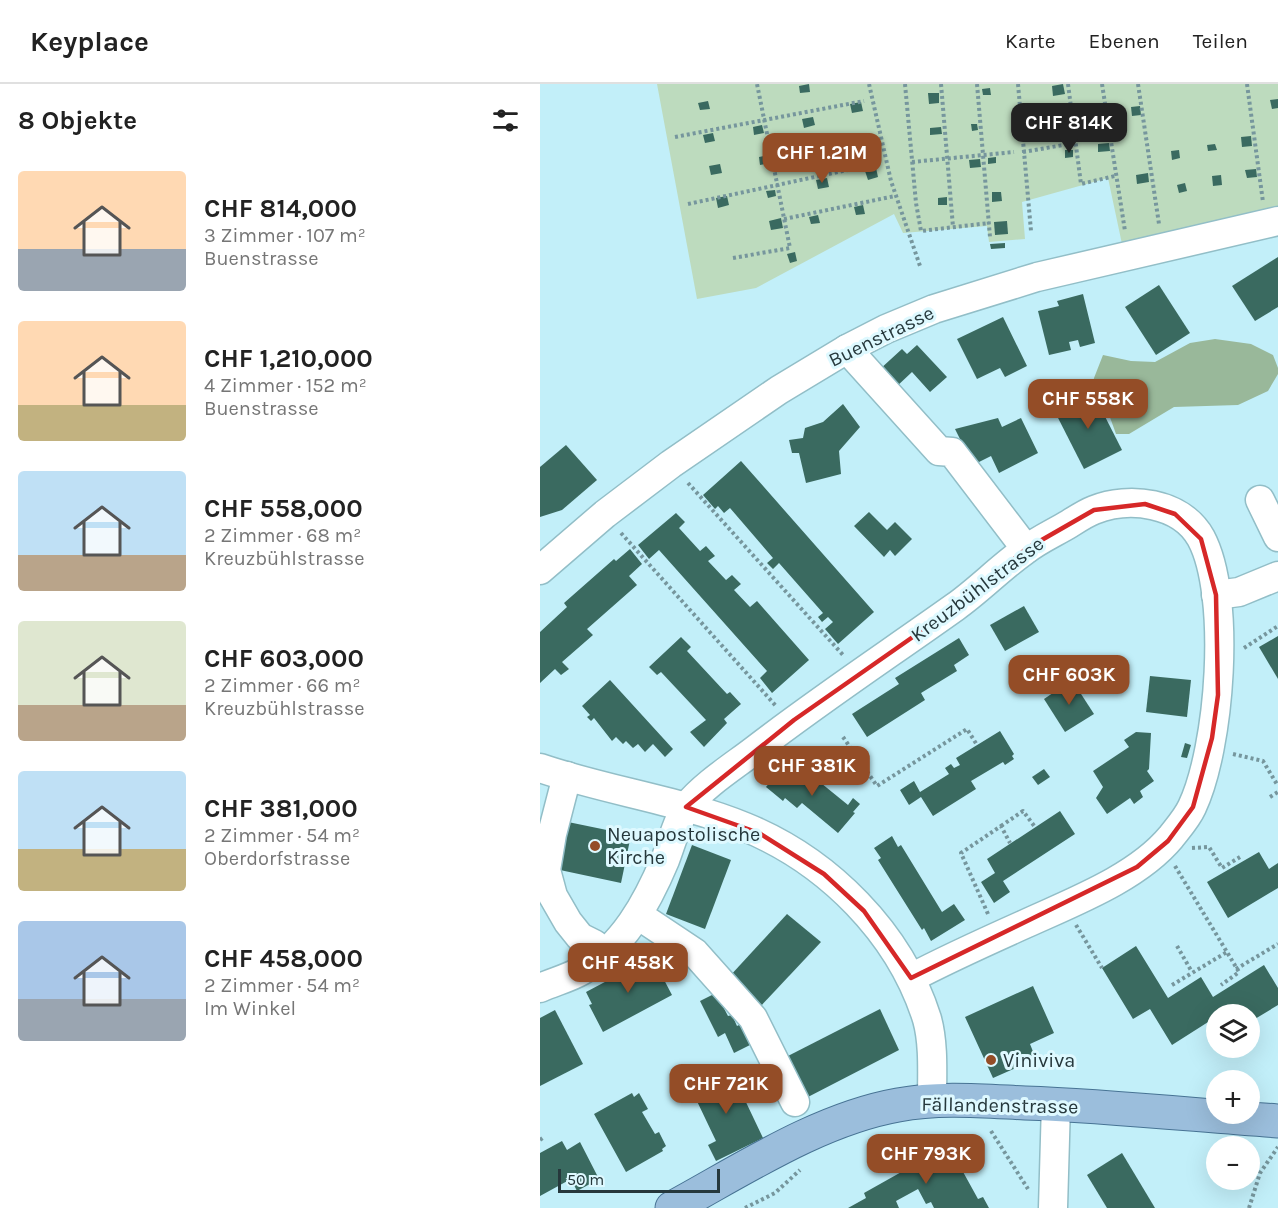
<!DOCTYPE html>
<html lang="de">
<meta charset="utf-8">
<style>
:root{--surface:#fff;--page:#f6f6f6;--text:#222;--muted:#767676;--line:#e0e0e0;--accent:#944d27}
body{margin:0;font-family:Karla,sans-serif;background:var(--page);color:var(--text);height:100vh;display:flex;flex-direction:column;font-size:22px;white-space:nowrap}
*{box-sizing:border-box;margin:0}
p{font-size:20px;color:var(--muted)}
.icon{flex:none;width:33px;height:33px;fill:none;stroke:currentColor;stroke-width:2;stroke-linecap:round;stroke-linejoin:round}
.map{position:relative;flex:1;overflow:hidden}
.drawer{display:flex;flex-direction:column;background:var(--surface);width:540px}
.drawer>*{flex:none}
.controls{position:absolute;left:666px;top:920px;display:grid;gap:12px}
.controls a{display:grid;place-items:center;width:54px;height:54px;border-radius:50%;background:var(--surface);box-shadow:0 6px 24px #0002;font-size:30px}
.scale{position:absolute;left:18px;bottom:15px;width:162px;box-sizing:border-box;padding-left:6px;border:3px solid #26383c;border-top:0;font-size:16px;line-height:21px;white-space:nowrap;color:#26383c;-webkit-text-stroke:4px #def9ff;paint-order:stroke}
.price{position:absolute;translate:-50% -51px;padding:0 14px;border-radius:12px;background:var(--accent);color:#fff;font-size:20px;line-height:39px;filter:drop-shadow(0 2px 3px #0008)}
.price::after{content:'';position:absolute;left:50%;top:36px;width:18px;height:14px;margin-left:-9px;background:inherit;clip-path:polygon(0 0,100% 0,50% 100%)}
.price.active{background:#222;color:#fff}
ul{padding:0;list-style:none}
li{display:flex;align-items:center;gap:18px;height:150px;padding:0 18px}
li span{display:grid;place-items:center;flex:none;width:168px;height:120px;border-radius:6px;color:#555}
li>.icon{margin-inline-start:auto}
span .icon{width:72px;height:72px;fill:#fffc;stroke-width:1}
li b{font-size:26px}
h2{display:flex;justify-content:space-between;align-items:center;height:72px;padding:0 18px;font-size:26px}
header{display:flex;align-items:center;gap:36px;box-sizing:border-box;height:84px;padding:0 30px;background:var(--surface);border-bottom:2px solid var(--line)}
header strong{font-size:28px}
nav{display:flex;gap:33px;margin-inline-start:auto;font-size:21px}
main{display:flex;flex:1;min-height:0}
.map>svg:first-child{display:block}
.green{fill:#bddbbe}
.forest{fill:#99b89a}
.building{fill:#3a6a60}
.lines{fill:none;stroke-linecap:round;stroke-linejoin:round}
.minor-casing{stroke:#92bec7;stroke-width:31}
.major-casing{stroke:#477394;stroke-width:35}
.path{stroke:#76969d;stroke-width:4;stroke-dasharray:3 3;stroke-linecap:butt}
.minor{stroke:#fff;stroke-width:28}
.major{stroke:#9bbedc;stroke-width:33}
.marked{fill:none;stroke:#d62828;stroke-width:4.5;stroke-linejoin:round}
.poi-dot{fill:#944d27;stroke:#def9ff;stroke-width:2}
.labels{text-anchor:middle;stroke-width:6;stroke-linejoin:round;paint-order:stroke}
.street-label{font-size:20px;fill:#26383c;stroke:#def9ff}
.poi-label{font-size:20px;fill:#26383c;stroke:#def9ff;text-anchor:start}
</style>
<header>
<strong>Keyplace</strong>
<nav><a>Karte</a><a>Ebenen</a><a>Teilen</a></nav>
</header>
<main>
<section class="drawer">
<h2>8 Objekte<svg class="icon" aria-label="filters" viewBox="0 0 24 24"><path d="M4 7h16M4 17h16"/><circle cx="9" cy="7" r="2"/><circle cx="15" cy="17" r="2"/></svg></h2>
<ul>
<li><span style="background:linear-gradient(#ffd9b3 65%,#9aa5b1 0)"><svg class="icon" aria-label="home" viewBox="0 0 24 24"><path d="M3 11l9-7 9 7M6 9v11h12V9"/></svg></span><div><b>CHF 814,000</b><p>3 Zimmer · 107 m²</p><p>Buenstrasse</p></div></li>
<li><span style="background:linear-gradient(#ffd9b3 70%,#c2b280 0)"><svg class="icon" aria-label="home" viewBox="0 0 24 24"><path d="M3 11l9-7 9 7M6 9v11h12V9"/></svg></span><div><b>CHF 1,210,000</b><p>4 Zimmer · 152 m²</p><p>Buenstrasse</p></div></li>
<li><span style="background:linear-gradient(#bfe0f5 70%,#b9a48a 0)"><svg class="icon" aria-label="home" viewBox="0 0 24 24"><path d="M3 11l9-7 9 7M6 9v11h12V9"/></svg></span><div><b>CHF 558,000</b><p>2 Zimmer · 68 m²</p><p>Kreuzbühlstrasse</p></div></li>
<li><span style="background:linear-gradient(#dfe7d0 70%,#b9a48a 0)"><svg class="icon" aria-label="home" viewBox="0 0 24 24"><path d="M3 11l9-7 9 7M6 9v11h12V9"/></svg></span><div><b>CHF 603,000</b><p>2 Zimmer · 66 m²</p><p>Kreuzbühlstrasse</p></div></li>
<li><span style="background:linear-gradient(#bfe0f5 65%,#c2b280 0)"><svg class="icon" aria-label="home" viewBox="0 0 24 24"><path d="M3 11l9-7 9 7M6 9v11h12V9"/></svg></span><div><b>CHF 381,000</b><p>2 Zimmer · 54 m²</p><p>Oberdorfstrasse</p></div></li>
<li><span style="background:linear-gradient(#a9c7e8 65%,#9aa5b1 0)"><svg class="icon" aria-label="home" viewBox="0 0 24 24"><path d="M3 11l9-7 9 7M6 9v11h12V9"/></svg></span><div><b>CHF 458,000</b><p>2 Zimmer · 54 m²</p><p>Im Winkel</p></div></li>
</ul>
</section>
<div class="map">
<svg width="738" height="1124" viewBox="0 0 738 1124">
<rect width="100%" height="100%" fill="#c2eff9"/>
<path class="green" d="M 117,0 L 738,0 L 738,124 L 582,160 L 568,94 L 482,118 L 485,155 L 449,158 L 447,142 L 363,149 L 354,130 L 216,204 L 157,215 Z"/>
<path class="forest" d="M 675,255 L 711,260 L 733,271 L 738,284 L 738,290 L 728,307 L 698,321 L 634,323 L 589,350 L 576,350 L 567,325 L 552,307 L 554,294 L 563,271 L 591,277 L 615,278 L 650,259 Z"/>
<g class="building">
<path d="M 269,0 L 270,8 L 260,9 L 259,2 Z"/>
<path d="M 523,0 L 525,10 L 513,12 L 512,2 Z"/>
<path d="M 450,4 L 451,11 L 443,11 L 442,5 Z"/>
<path d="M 388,9 L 399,9 L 399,19 L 389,20 Z"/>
<path d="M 738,15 L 738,24 L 732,25 L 730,16 Z"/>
<path d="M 168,17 L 170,25 L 160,26 L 158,19 Z"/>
<path d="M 321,18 L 323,27 L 312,29 L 310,20 Z"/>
<path d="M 600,22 L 601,31 L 592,32 L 591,23 Z"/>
<path d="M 564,27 L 565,35 L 557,36 L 556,28 Z"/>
<path d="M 528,32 L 529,39 L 520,40 L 518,33 Z"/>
<path d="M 273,33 L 275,41 L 264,44 L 262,35 Z"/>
<path d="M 431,40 L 437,40 L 438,46 L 432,47 Z"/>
<path d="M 222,41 L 224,49 L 214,51 L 213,43 Z"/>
<path d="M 401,43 L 402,50 L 390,51 L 390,44 Z"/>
<path d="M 173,49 L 175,57 L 165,59 L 163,51 Z"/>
<path d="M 328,49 L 330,60 L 321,62 L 319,51 Z"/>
<path d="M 711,52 L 712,62 L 702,63 L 701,53 Z"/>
<path d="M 569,59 L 570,67 L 558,68 L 558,60 Z"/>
<path d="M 281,60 L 282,67 L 271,69 L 271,62 Z"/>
<path d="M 675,60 L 677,66 L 668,67 L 667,61 Z"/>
<path d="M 525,66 L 533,66 L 533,73 L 525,74 Z"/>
<path d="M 639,66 L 640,74 L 632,76 L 631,67 Z"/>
<path d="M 229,71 L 230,79 L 220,81 L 219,73 Z"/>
<path d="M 456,73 L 456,79 L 448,80 L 448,74 Z"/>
<path d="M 440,75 L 441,83 L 430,84 L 429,76 Z"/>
<path d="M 180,80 L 182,89 L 171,91 L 169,82 Z"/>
<path d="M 336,84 L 338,93 L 328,96 L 325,87 Z"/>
<path d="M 716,85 L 717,93 L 707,94 L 705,86 Z"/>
<path d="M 608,89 L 609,98 L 597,100 L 596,91 Z"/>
<path d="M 681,91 L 682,101 L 673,102 L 672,92 Z"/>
<path d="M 287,94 L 289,103 L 278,105 L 276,96 Z"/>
<path d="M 645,99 L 647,107 L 639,109 L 637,101 Z"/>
<path d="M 235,106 L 236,112 L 228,114 L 226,107 Z"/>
<path d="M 452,108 L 461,108 L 462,117 L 452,118 Z"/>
<path d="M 187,112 L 189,121 L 178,124 L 176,114 Z"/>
<path d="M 407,113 L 407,121 L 398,121 L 398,114 Z"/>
<path d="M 323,121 L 325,130 L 316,131 L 314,123 Z"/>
<path d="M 278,131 L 280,139 L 271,140 L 269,133 Z"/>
<path d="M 241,134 L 243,144 L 231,146 L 229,137 Z"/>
<path d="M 467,137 L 468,150 L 455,151 L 454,138 Z"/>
<path d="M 465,159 L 465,164 L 451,165 L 450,160 Z"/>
<path d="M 255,168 L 257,177 L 250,179 L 247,170 Z"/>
<path d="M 738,173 L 738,223 L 715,237 L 692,202 Z"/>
<path d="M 619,201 L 650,249 L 616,271 L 585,223 Z"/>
<path d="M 543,210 L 555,259 L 540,263 L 538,256 L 529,258 L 531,266 L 509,271 L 498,227 L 519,222 L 517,217 Z"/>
<path d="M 463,233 L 487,282 L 465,293 L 460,284 L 437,295 L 417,255 Z"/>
<path d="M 377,261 L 407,293 L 390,308 L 372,288 L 355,304 L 339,286 L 362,265 L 367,270 Z"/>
<path d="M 552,307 L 582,366 L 544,385 L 514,326 Z"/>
<path d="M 303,320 L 320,343 L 299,367 L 301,390 L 266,399 L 259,369 L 252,369 L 249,356 L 263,354 L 265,344 L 283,338 Z"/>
<path d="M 458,334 L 462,343 L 481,334 L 498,369 L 459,389 L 451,372 L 433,381 L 415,345 Z"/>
<path d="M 26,361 L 57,396 L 22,426 L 0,433 L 0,383 Z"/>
<path d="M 201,377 L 334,528 L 298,560 L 285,545 L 293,538 L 288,533 L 282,538 L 278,533 L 283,529 L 239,479 L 233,485 L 227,479 L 233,474 L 190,424 L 184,429 L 178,422 L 175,425 L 163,411 Z"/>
<path d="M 329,428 L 347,446 L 355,438 L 372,455 L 355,472 L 350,466 L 344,473 L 314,442 Z"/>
<path d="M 136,429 L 145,438 L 139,444 L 160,467 L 166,462 L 175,472 L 168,477 L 186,496 L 192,491 L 201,500 L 194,506 L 210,523 L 217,517 L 269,576 L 232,609 L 220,594 L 227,587 L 119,466 L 109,475 L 98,461 Z"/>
<path d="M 90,465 L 102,480 L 89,492 L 97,501 L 47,545 L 53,551 L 22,578 L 29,585 L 21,591 L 15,585 L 0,599 L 0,548 L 27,523 L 24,519 L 74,475 L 76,477 Z"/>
<path d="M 484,522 L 499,548 L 465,567 L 450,541 Z"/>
<path d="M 738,552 L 738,595 L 719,563 Z"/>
<path d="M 141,553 L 151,563 L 147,567 L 187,610 L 190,608 L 201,620 L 184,635 L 187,639 L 164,663 L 150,648 L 166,636 L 121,588 L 117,591 L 109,583 Z"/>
<path d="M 419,554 L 429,571 L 414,581 L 417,587 L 381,609 L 385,616 L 327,653 L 312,630 L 359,600 L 355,594 Z"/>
<path d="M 610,592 L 651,596 L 647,633 L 606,628 Z"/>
<path d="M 70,596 L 133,665 L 125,673 L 113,660 L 105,668 L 98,660 L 93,664 L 86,657 L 83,660 L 76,653 L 72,657 L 54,634 L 51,637 L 47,633 L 50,631 L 42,622 Z"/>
<path d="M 532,596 L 554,630 L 525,648 L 504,615 Z"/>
<path d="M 460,647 L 474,670 L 472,672 L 474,675 L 465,681 L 463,678 L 431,697 L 436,705 L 393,732 L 381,713 L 369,721 L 360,706 L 374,697 L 380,708 L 409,690 L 405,684 L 411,680 L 414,684 L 420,681 L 416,674 Z"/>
<path d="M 596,648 L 611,649 L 609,685 L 607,687 L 614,697 L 600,707 L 603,713 L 594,720 L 590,714 L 567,730 L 556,714 L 563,703 L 553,687 L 589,663 L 584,656 Z"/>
<path d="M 645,659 L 651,661 L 647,674 L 641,673 Z"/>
<path d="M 248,677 L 274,698 L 276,695 L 308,721 L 313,714 L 320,720 L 313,728 L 315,729 L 298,749 L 262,719 L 257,724 L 245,714 L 243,717 L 226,703 Z"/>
<path d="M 504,685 L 510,693 L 498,701 L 492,693 Z"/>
<path d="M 520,727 L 535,750 L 463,797 L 470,808 L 454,819 L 441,798 L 455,789 L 447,775 Z"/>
<path d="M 28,738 L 91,751 L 81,799 L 20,786 Z"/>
<path d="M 352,752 L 358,763 L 361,761 L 402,828 L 414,820 L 425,836 L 391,857 L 384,844 L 382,846 L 338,776 L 341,774 L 334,764 Z"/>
<path d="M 152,761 L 191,776 L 165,845 L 126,830 Z"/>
<path d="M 719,768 L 729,785 L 738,779 L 738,804 L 688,834 L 667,798 Z"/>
<path d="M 247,830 L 281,858 L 220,923 L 189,893 Z"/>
<path d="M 596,862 L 628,914 L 661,893 L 673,913 L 724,881 L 738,904 L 738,921 L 710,938 L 710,930 L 676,930 L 676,933 L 632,961 L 610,925 L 593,935 L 562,884 Z"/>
<path d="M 112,873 L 132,911 L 63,948 L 49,921 L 52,920 L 46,908 Z"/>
<path d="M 493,902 L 514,949 L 490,960 L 496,975 L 453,994 L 425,933 Z"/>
<path d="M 176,909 L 188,932 L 192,931 L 197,942 L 201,940 L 212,960 L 194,969 L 185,949 L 178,953 L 160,917 Z"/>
<path d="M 340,925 L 359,966 L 266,1014 L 246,973 Z"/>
<path d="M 15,926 L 43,980 L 0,1002 L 0,934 Z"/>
<path d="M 182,986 L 187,996 L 194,993 L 223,1054 L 176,1077 L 168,1061 L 176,1057 L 155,1013 L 159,1011 L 153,1001 Z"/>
<path d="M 92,1009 L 94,1013 L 99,1009 L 108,1025 L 102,1028 L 115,1050 L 119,1048 L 126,1062 L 122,1065 L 123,1067 L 86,1088 L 54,1030 Z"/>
<path d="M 22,1057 L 27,1066 L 40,1058 L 59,1095 L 37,1107 L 31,1095 L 0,1112 L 0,1069 Z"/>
<path d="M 401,1059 L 417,1088 L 422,1086 L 438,1115 L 443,1113 L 449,1124 L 394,1124 L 391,1118 L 386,1120 L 378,1105 L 356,1117 L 359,1124 L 308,1124 L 326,1114 L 324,1109 L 372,1082 L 369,1077 Z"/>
<path d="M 582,1069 L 615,1124 L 567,1124 L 547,1091 Z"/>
</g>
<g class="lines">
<defs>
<g id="minor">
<path d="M 307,265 L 399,367 L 412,368 L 486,465"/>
<path d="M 720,416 L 738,453"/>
<path d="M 0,486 L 65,430 L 131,380 L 239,306 L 307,265 L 346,245 L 394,225 L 497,193 L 738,137"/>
<path d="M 676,511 L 699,508 L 738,492"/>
<path d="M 0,684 C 67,707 139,716 205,743 C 288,777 360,849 387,935 C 394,960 392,991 392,1016"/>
<path d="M 27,692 L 12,750 L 6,786 L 13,812 L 28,838 L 40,853 L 54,860 L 64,869"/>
<path d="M 98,831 L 155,869 L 213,934 L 255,1018"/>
<path d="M 0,904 C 13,898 29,894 41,887 C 83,863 107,819 125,776 C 131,761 138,734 147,722 C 165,700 194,682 216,665 C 281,615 349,570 415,523 C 439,506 460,484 484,467 C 498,456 514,449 529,440 C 537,435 546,429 554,426 C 589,412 641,418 661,454 C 692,512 680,664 652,723 C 647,734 638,744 631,753 C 597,794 533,818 485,840 C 447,857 409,874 371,894"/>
<path d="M 513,1124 L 516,1020"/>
</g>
<path id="major" d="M 132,1124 C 202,1086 279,1035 358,1021 C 400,1013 443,1017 485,1019 C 569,1022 654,1031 738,1037"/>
</defs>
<use href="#minor" class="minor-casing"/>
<use href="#major" class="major-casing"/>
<g class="path">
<path d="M 329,0 L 351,97 L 380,182"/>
<path d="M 365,0 L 376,119 L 381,147 L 449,139"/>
<path d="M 401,0 L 413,143"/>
<path d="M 437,0 L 450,153"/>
<path d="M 478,0 L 491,147"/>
<path d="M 528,0 L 541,100 L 575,92"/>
<path d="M 562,0 L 585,147"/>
<path d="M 598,0 L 619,140"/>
<path d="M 707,0 L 723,118"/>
<path d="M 135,53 L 324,17"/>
<path d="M 483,68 L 535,59"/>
<path d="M 372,78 L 474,68"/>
<path d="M 148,120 L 336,80"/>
<path d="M 244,135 L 355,112"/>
<path d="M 193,174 L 250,164 L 217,0"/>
<path d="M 148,399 L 303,571"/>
<path d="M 81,449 L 236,622"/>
<path d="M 704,564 L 738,542"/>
<path d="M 303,653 L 337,702 L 427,645 L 437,661"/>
<path d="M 693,670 L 723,677 L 738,702"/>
<path d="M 730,713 L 738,708"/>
<path d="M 461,742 L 483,727 L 495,743"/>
<path d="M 652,764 L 669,763 L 682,784 L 700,773"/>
<path d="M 635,782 L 699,888 L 681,901"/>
<path d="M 448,830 L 421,769 L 461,742 L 470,759"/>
<path d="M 536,841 L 562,884"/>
<path d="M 637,862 L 652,888"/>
<path d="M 696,885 L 738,860"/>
<path d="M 632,901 L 687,868"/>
<path d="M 451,1047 L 488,1105"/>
<path d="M 0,1056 L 4,1053"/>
<path d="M 205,1124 L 235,1109 L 260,1086"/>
<path d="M 709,1124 L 720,1089 L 738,1063"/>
</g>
<use href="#minor" class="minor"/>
<use href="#major" class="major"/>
</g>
<path class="marked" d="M 605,420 L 635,430 L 661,455 L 676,511 L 678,611 L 672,654 L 653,723 L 628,757 L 597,783 L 371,894 L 324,827 L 284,790 L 219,749 L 146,723 L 254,636 L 420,520 L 486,465 L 554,426 Z"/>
<g class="poi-dot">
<circle cx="55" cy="762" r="6"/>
<circle cx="451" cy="976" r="6"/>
</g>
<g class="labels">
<g class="street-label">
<text transform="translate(341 252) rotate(-26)" y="7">Buenstrasse</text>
<text transform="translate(437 505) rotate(-37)" y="7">Kreuzbühlstrasse</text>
<text transform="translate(460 1021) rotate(1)" y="7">Fällandenstrasse</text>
</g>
<g class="poi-label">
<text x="67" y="757">Neuapostolische<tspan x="67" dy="23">Kirche</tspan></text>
<text x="463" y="983">Viniviva</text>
</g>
</g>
</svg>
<div class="controls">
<a><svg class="icon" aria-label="layers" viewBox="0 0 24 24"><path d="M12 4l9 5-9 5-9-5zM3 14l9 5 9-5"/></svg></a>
<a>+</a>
<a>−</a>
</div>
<div class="scale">50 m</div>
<b class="price active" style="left:529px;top:70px">CHF 814K</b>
<b class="price" style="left:282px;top:100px">CHF 1.21M</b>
<b class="price" style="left:548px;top:346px">CHF 558K</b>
<b class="price" style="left:529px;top:622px">CHF 603K</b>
<b class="price" style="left:272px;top:713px">CHF 381K</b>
<b class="price" style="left:88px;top:910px">CHF 458K</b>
<b class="price" style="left:186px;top:1031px">CHF 721K</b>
<b class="price" style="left:386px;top:1101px">CHF 793K</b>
</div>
</main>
